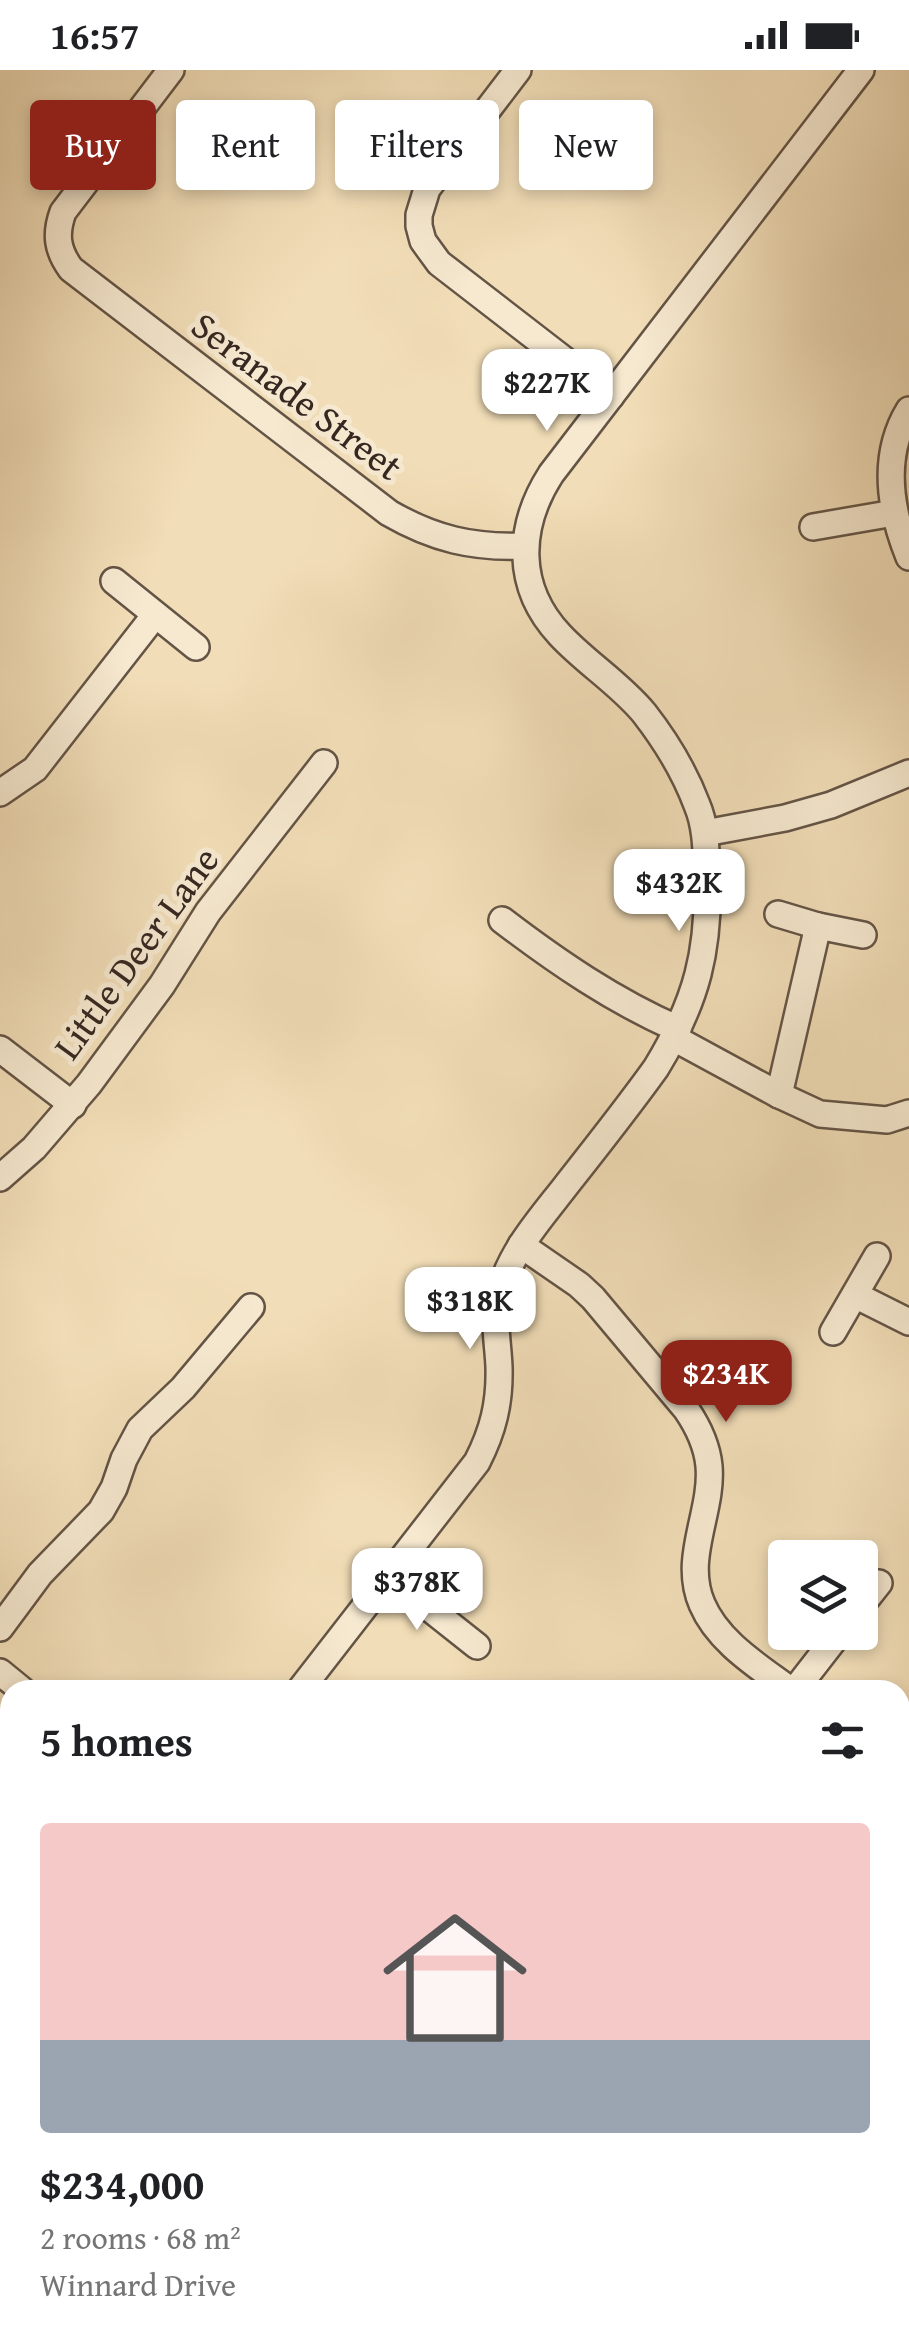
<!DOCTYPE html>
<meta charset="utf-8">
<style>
:root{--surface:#fff;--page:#f2f2f2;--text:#202124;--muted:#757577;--line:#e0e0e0;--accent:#8f2418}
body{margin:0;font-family:"Gentium Book Plus",serif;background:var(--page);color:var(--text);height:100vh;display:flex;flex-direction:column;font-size:38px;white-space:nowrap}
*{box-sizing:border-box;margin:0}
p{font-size:32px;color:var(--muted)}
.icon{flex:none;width:55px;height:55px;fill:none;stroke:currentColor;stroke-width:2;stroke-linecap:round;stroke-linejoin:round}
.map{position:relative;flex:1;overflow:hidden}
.drawer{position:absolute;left:0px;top:1610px;width:910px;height:670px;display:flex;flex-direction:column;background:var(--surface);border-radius:30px 30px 0 0;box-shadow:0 5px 15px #0003}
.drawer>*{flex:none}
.guide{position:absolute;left:30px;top:30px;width:850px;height:90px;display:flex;gap:20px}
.fabs{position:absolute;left:768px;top:1470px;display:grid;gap:20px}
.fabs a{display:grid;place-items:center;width:110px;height:110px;border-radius:10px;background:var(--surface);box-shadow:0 5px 15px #0003;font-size:50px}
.price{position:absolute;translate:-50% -85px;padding:0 22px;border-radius:20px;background:#fff;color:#222;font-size:32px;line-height:65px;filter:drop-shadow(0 2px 5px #0008)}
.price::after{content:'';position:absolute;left:50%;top:60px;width:30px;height:22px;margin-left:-15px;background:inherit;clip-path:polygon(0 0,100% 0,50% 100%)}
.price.current{background:var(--accent);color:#fff}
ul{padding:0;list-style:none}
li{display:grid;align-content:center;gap:20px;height:530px;padding:0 40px}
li+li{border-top:2px solid var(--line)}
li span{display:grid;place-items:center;height:310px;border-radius:10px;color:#555}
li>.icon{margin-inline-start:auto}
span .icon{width:180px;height:180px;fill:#fffc;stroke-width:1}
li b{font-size:42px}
h2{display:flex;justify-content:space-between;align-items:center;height:120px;padding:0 40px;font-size:42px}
.chip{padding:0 35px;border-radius:10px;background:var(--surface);box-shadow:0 5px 15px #0003;font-size:35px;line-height:90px}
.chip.current{background:var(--accent);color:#fff}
.status{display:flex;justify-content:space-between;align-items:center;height:70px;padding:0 50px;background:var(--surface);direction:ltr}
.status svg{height:28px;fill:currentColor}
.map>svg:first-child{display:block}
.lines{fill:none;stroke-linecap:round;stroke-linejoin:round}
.minor-casing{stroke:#645446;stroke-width:30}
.minor{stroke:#f6e9d0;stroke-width:25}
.labels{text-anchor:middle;stroke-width:10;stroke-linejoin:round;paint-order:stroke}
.street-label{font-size:38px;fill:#352721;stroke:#f6e9d0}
</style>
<div class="status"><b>16:57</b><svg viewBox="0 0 49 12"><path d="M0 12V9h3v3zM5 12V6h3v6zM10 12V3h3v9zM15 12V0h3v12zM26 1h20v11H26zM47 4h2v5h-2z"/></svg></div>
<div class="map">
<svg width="909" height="2280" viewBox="0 0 909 2280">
<rect width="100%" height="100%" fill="#f1ddb7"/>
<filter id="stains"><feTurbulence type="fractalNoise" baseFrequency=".002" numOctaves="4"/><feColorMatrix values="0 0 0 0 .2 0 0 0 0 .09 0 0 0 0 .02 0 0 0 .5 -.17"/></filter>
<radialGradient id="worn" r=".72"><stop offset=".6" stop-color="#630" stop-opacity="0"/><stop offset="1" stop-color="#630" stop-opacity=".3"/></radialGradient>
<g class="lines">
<defs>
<g id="minor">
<path d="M 171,0 L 63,142 C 55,164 57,180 71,199 L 389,443 C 434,469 473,478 524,476"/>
<path d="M 518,0 L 427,119 L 419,145 L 419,156 L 423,171 L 439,193 L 611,326"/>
<path d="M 909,340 C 881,386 890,440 909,487"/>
<path d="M 813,457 L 894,443"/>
<path d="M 114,511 L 196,577"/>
<path d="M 0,723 L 35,699 L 155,545"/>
<path d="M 705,763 L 785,748 L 831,735 L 909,703"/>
<path d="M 778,844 L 818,856 L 863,865"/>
<path d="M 502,850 C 557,892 614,931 678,959"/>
<path d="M 674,968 L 779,1025 L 820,1044 L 887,1050 L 909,1043"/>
<path d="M 0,979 L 73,1035"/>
<path d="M 779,1025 L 818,856"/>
<path d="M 0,1108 L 34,1078 L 89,1014 L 162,915 L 208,842 L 324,693"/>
<path d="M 521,1175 L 579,1215 L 593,1228 L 686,1339 C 697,1355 707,1375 709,1396 C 713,1442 682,1488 702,1534 C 718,1572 758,1596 790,1620"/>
<path d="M 855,1225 L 909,1252"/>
<path d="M 833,1262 L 877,1186"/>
<path d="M 390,1507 L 477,1576"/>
<path d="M 860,1537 L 879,1513"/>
<path d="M 0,1558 L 40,1504 L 101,1441 L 114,1418 L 124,1389 L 140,1359 L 183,1318 L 251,1237"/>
<path d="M 0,1602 L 22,1620"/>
<path d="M 300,1620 L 477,1392 C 493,1361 500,1333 499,1297 C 498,1271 492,1248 500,1222 C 511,1180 542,1147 568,1113 C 598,1075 628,1037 656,998 C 697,931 710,880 707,802 C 706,780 706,756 697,735 C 685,703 665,670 644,643 C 619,613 586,593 560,565 C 515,517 517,457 551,404 L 861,0"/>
<path d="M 795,1620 L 840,1562"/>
<path d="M 900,1707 L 909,1714"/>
<path d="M 900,2016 L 909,2005"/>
<path d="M 900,2101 L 909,2089"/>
<path d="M 900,2148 L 909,2137"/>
<path d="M 650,2270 L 663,2280"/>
<path d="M 840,2270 L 852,2280"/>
<path d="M 158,2280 L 165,2270"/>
<path d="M 296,2280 L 304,2270"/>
<path d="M 578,2280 L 584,2270"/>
<path d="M 759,2280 L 768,2270"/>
<path d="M 795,2280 L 804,2270"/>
</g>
</defs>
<use href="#minor" class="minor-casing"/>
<use href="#minor" class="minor"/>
</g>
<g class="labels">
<g class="street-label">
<text transform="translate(297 326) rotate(37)" y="13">Seranade Street</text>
<text transform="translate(136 883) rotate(-54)" y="13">Little Deer Lane</text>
</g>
</g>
<rect width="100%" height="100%" filter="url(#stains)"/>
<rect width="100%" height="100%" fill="url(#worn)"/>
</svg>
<div class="fabs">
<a><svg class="icon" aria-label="layers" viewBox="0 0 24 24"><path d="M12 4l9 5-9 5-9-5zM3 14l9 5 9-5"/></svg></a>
</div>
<b class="price" style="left:547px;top:364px">$227K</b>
<b class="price" style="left:679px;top:864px">$432K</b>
<b class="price" style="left:470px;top:1282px">$318K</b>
<b class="price current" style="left:726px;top:1355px">$234K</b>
<b class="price" style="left:417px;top:1563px">$378K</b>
<div class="guide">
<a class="chip current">Buy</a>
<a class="chip">Rent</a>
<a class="chip">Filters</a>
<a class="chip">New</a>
</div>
<section class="drawer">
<h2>5 homes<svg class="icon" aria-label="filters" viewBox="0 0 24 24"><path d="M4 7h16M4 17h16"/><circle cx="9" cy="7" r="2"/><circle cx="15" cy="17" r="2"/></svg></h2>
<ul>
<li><span style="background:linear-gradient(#f6c9c9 70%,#9aa5b1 0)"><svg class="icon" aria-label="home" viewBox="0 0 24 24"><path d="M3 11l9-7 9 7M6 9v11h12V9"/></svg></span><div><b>$234,000</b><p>2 rooms · 68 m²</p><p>Winnard Drive</p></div></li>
</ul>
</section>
</div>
